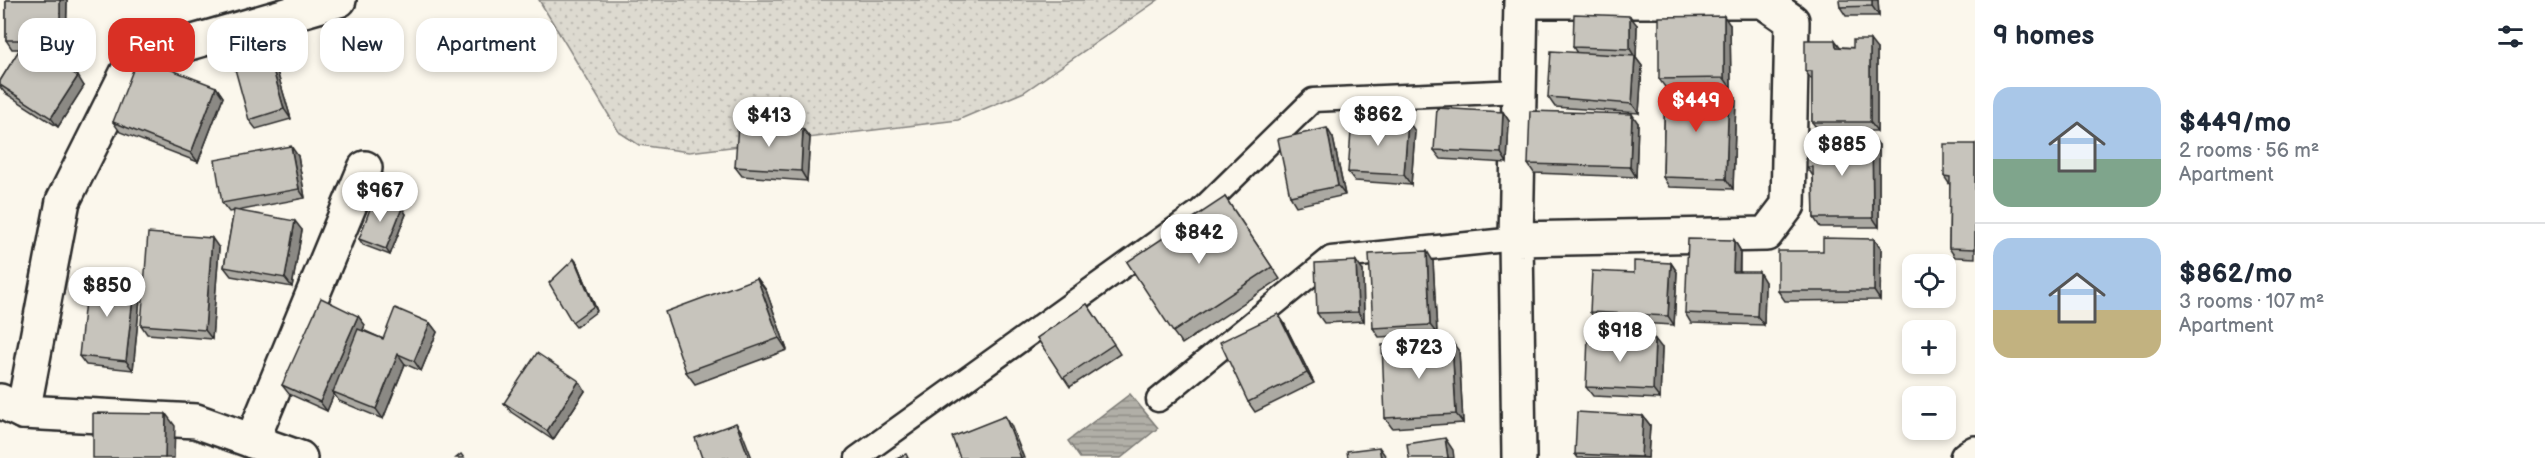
<!DOCTYPE html>
<meta charset="utf-8">
<style>
:root{--surface:#fff;--page:#f6f6f7;--text:#1f2937;--muted:#747a83;--line:#e0e1e3;--accent:#d93025}
body{margin:0;font-family:"Balsamiq Sans",sans-serif;background:var(--page);color:var(--text);height:100vh;display:flex;flex-direction:column;font-size:22px;white-space:nowrap}
*{box-sizing:border-box;margin:0}
p{font-size:20px;color:var(--muted)}
.icon{flex:none;width:33px;height:33px;fill:none;stroke:currentColor;stroke-width:2;stroke-linecap:round;stroke-linejoin:round}
.map{position:relative;flex:1;overflow:hidden}
.panel{display:flex;flex-direction:column;background:var(--surface);width:570px}
.panel>*{flex:none}
.top-card{position:absolute;left:18px;top:18px;width:570px;height:54px;display:flex;gap:12px}
.fabs{position:absolute;left:1902px;top:254px;display:grid;gap:12px}
.fabs a{display:grid;place-items:center;width:54px;height:54px;border-radius:12px;background:var(--surface);box-shadow:0 3px 9px #0003;font-size:30px}
.price{position:absolute;translate:-50% -51px;padding:0 14px;border-radius:21px;background:#fff;color:#222;font-size:20px;line-height:39px;filter:drop-shadow(0 2px 3px #0008)}
.price::after{content:'';position:absolute;left:50%;top:36px;width:18px;height:14px;margin-left:-9px;background:inherit;clip-path:polygon(0 0,100% 0,50% 100%)}
.price.on{background:var(--accent);color:#fff}
ul{padding:0;list-style:none}
li{display:flex;align-items:center;gap:18px;height:150px;padding:0 18px}
li+li{border-top:2px solid var(--line)}
li span{display:grid;place-items:center;flex:none;width:168px;height:120px;border-radius:18px;color:#555}
li>.icon{margin-inline-start:auto}
span .icon{width:72px;height:72px;fill:#fffc;stroke-width:1}
li b{font-size:26px}
h2{display:flex;justify-content:space-between;align-items:center;height:72px;padding:0 18px;font-size:26px}
.pill{padding:0 21px;border-radius:18px;background:var(--surface);box-shadow:0 3px 9px #0003;font-size:21px;line-height:54px}
.pill.on{background:var(--accent);color:#fff}
main{display:flex;flex:1;min-height:0}
.map>svg:first-child{display:block}
.grass{fill:url(#grass-dots);stroke:#84827e;stroke-width:1.5}
.water{fill:url(#water-rules);stroke:#7b7a75;stroke-width:1.5}
.lines{fill:none;stroke-linecap:round;stroke-linejoin:round}
.service-casing{stroke:#2b2b2b;stroke-width:27}
.minor-casing{stroke:#2b2b2b;stroke-width:38}
.service{stroke:#fbf7ec;stroke-width:22}
.minor{stroke:#fbf7ec;stroke-width:33}
.wall{fill:#aba9a2;stroke:#2b2b2b;stroke-width:1.5}
.shaded-wall{fill:#8b8984;stroke:#2b2b2b;stroke-width:1.5}
.building{fill:#c7c4bc;stroke:#2b2b2b;stroke-width:1.5}
</style>
<main>
<div class="map">
<svg width="1975" height="458" viewBox="0 0 1975 458">
<defs>
<pattern id="grass-dots" width="8" height="8" patternUnits="userSpaceOnUse" patternTransform="scale(1.5)"><rect width="8" height="8" fill="#dddad0"/><path d="M2 2h.1M6 6h.1" fill="none" stroke="#bebbb3" stroke-width="1.8" stroke-linecap="round"/></pattern>
<pattern id="water-rules" width="6" height="5" patternUnits="userSpaceOnUse" patternTransform="scale(1.5)"><rect width="6" height="5" fill="#b1afa7"/><path d="M0 2.5h6" fill="none" stroke="#908f88"/></pattern>
</defs>
<rect width="100%" height="100%" fill="#fbf7ec"/>
<filter id="ink" filterUnits="userSpaceOnUse"><feTurbulence type="fractalNoise" baseFrequency=".0167" numOctaves="2"/><feDisplacementMap in="SourceGraphic" scale="12" xChannelSelector="R" yChannelSelector="G"/><feConvolveMatrix kernelMatrix="1 2 1 2 8 2 1 2 1" color-interpolation-filters="sRGB"/></filter>
<g filter="url(#ink)">
<path class="grass" d="M 539,0 L 1158,0 L 1024,92 L 958,120 L 689,152 L 639,145 L 619,132 Z"/>
<path class="water" d="M 1130,394 L 1158,428 L 1121,458 L 1080,458 L 1068,441 Z"/>
<g class="lines">
<defs>
<g id="service">
<path d="M 1158,400 L 1331,258 L 1516,239"/>
<path d="M 857,458 L 1200,211 L 1313,100 L 1520,91"/>
</g>
<g id="minor">
<path d="M 1516,239 L 1766,234 L 1788,205 L 1792,21 L 1763,1 L 1521,1 L 1516,239 L 1519,458"/>
<path d="M 0,401 L 23,412 L 196,421 L 300,458"/>
<path d="M 23,412 L 63,201 L 134,59 L 339,0"/>
<path d="M 252,441 L 365,168"/>
<path d="M 1967,458 L 1975,453"/>
</g>
</defs>
<use href="#service" class="service-casing"/>
<use href="#minor" class="minor-casing"/>
<use href="#service" class="service"/>
<use href="#minor" class="minor"/>
</g>
<g class="wall">
<path d="M 6,0 L 67,0 L 66,50 L 36,49 L 84,86 L 58,127 L 5,93 L 0,87 L 0,81 L 20,49 L 12,49 L 6,40 Z"/>
<path d="M 1878,0 L 1879,16 L 1846,16 L 1840,7 Z"/>
<path d="M 1637,25 L 1636,58 L 1642,66 L 1639,113 L 1555,107 L 1548,97 L 1577,53 L 1573,47 Z"/>
<path d="M 1730,25 L 1731,88 L 1705,88 L 1736,98 L 1733,189 L 1669,187 L 1663,177 L 1665,87 L 1659,79 Z"/>
<path d="M 1841,47 L 1877,49 L 1877,131 L 1819,131 L 1812,122 L 1812,80 L 1805,71 Z"/>
<path d="M 270,59 L 276,68 L 291,119 L 256,129 L 249,120 Z"/>
<path d="M 216,87 L 223,97 L 198,162 L 120,132 L 113,122 Z"/>
<path d="M 1503,112 L 1509,121 L 1507,163 L 1441,159 L 1434,150 Z"/>
<path d="M 1638,123 L 1636,177 L 1534,173 L 1528,164 Z"/>
<path d="M 803,129 L 810,138 L 807,181 L 742,176 L 735,167 Z"/>
<path d="M 1415,131 L 1411,185 L 1355,181 L 1348,172 Z"/>
<path d="M 1837,136 L 1843,144 L 1879,145 L 1879,227 L 1820,227 L 1814,218 L 1813,176 L 1807,167 Z"/>
<path d="M 1333,138 L 1345,195 L 1296,206 L 1290,196 Z"/>
<path d="M 1975,144 L 1975,258 L 1955,257 L 1949,248 L 1950,185 L 1944,176 Z"/>
<path d="M 298,156 L 305,198 L 237,211 L 302,230 L 292,287 L 231,276 L 224,267 L 234,211 L 229,212 L 222,203 Z"/>
<path d="M 1225,197 L 1280,279 L 1182,344 L 1173,332 Z"/>
<path d="M 402,208 L 406,214 L 390,255 L 363,245 L 359,239 Z"/>
<path d="M 1734,240 L 1740,250 L 1740,272 L 1765,282 L 1764,325 L 1691,323 L 1685,313 Z"/>
<path d="M 219,248 L 212,339 L 147,334 L 141,325 Z"/>
<path d="M 1881,248 L 1880,300 L 1785,301 L 1778,291 L 1823,251 Z"/>
<path d="M 574,259 L 578,264 L 597,311 L 576,327 L 572,322 Z"/>
<path d="M 1433,261 L 1437,334 L 1379,337 L 1373,328 Z"/>
<path d="M 1671,263 L 1677,272 L 1674,325 L 1597,321 L 1590,312 L 1634,273 Z"/>
<path d="M 1363,271 L 1364,321 L 1324,323 L 1317,313 Z"/>
<path d="M 757,278 L 766,290 L 787,350 L 695,384 L 686,372 Z"/>
<path d="M 141,288 L 133,370 L 86,365 L 79,356 Z"/>
<path d="M 1087,304 L 1120,354 L 1070,387 L 1037,338 Z"/>
<path d="M 1278,314 L 1284,323 L 1314,383 L 1255,412 L 1248,402 Z"/>
<path d="M 358,316 L 365,325 L 363,330 L 383,339 L 430,323 L 437,332 L 421,371 L 405,364 L 383,419 L 339,401 L 334,394 L 327,411 L 289,394 L 282,385 Z"/>
<path d="M 1662,348 L 1660,399 L 1593,396 L 1586,387 Z"/>
<path d="M 1459,351 L 1463,423 L 1392,428 L 1385,418 Z"/>
<path d="M 585,391 L 553,440 L 511,412 L 504,403 Z"/>
<path d="M 1643,416 L 1650,425 L 1648,458 L 1578,458 L 1575,454 Z"/>
</g>
<g class="shaded-wall">
<path d="M 60,0 L 67,0 L 66,50 L 60,40 Z"/>
<path d="M 1872,0 L 1878,0 L 1879,16 L 1872,6 Z"/>
<path d="M 1630,16 L 1637,25 L 1636,58 L 1642,66 L 1639,113 L 1632,104 L 1635,57 L 1630,49 Z"/>
<path d="M 1724,16 L 1730,25 L 1731,88 L 1724,78 Z"/>
<path d="M 1835,40 L 1842,49 L 1836,47 Z"/>
<path d="M 1870,40 L 1877,49 L 1877,131 L 1870,122 Z"/>
<path d="M 270,59 L 276,68 L 291,119 L 284,109 Z"/>
<path d="M 78,76 L 84,86 L 58,127 L 51,118 Z"/>
<path d="M 216,87 L 223,97 L 198,162 L 191,153 Z"/>
<path d="M 1729,88 L 1736,98 L 1733,189 L 1726,179 Z"/>
<path d="M 1503,112 L 1509,121 L 1507,163 L 1501,153 Z"/>
<path d="M 1632,114 L 1638,123 L 1636,177 L 1630,167 Z"/>
<path d="M 1408,121 L 1415,131 L 1411,185 L 1404,175 Z"/>
<path d="M 1327,128 L 1333,138 L 1345,195 L 1338,186 Z"/>
<path d="M 803,129 L 810,138 L 807,181 L 801,171 Z"/>
<path d="M 1837,136 L 1844,145 L 1837,144 Z"/>
<path d="M 1872,136 L 1879,145 L 1879,227 L 1873,218 Z"/>
<path d="M 291,146 L 298,156 L 305,198 L 299,189 Z"/>
<path d="M 402,208 L 406,214 L 390,255 L 386,249 Z"/>
<path d="M 295,221 L 302,230 L 292,287 L 285,278 Z"/>
<path d="M 212,238 L 219,248 L 212,339 L 205,330 Z"/>
<path d="M 1874,239 L 1881,248 L 1880,300 L 1874,291 Z"/>
<path d="M 1734,240 L 1740,250 L 1739,281 L 1733,272 Z"/>
<path d="M 1427,251 L 1433,261 L 1437,334 L 1430,325 Z"/>
<path d="M 574,259 L 578,264 L 597,311 L 594,306 Z"/>
<path d="M 1356,261 L 1363,271 L 1364,321 L 1358,312 Z"/>
<path d="M 1671,263 L 1677,272 L 1674,325 L 1668,316 Z"/>
<path d="M 1759,272 L 1765,282 L 1764,325 L 1757,316 Z"/>
<path d="M 757,278 L 766,290 L 787,350 L 779,338 Z"/>
<path d="M 135,279 L 141,288 L 133,370 L 126,361 Z"/>
<path d="M 1278,314 L 1284,323 L 1314,383 L 1307,373 Z"/>
<path d="M 358,316 L 365,325 L 335,393 L 333,392 L 334,394 L 327,411 L 320,402 Z"/>
<path d="M 430,323 L 437,332 L 421,371 L 414,361 Z"/>
<path d="M 1655,339 L 1662,348 L 1660,399 L 1653,390 Z"/>
<path d="M 1452,342 L 1459,351 L 1463,423 L 1456,414 Z"/>
<path d="M 398,354 L 405,364 L 383,419 L 376,409 Z"/>
<path d="M 579,381 L 585,391 L 553,440 L 547,431 Z"/>
<path d="M 166,414 L 175,426 L 174,458 L 165,458 Z"/>
<path d="M 1005,416 L 1011,425 L 1024,458 L 1021,458 Z"/>
<path d="M 1643,416 L 1650,425 L 1648,458 L 1641,457 Z"/>
<path d="M 736,423 L 742,432 L 752,458 L 749,458 Z"/>
<path d="M 1445,438 L 1453,450 L 1454,458 L 1448,458 Z"/>
<path d="M 1379,447 L 1387,458 L 1381,458 Z"/>
</g>
<g class="building">
<rect x="6" y="0" width="54" height="40"/>
<path d="M 1839,0 L 1872,0 L 1872,6 L 1840,7 Z"/>
<path d="M 1574,14 L 1630,16 L 1630,49 L 1573,47 Z"/>
<path d="M 1724,16 L 1724,78 L 1659,79 L 1659,17 Z"/>
<path d="M 1805,40 L 1835,40 L 1836,47 L 1853,48 L 1853,40 L 1870,40 L 1870,122 L 1812,122 L 1812,71 L 1805,71 Z"/>
<path d="M 24,42 L 78,76 L 51,118 L 0,85 L 0,81 Z"/>
<path d="M 1551,51 L 1635,56 L 1632,104 L 1548,97 Z"/>
<path d="M 138,57 L 216,87 L 191,153 L 113,122 Z"/>
<path d="M 270,59 L 284,109 L 249,120 L 235,69 Z"/>
<path d="M 1665,87 L 1729,88 L 1726,179 L 1663,177 Z"/>
<path d="M 1437,108 L 1503,112 L 1501,153 L 1434,150 Z"/>
<path d="M 1530,111 L 1632,114 L 1630,167 L 1528,164 Z"/>
<path d="M 1352,118 L 1408,121 L 1404,175 L 1348,172 Z"/>
<path d="M 738,124 L 803,129 L 801,171 L 735,167 Z"/>
<path d="M 1327,128 L 1338,186 L 1290,196 L 1278,139 Z"/>
<path d="M 1807,136 L 1837,136 L 1837,144 L 1855,144 L 1855,136 L 1872,136 L 1873,218 L 1814,218 L 1813,167 L 1807,167 Z"/>
<path d="M 1944,144 L 1975,144 L 1975,249 L 1949,248 L 1950,177 L 1944,176 Z"/>
<path d="M 291,146 L 299,189 L 222,203 L 215,160 Z"/>
<path d="M 1225,197 L 1272,267 L 1173,332 L 1127,262 Z"/>
<path d="M 374,198 L 402,208 L 386,249 L 359,239 Z"/>
<path d="M 234,210 L 295,221 L 285,278 L 224,267 Z"/>
<path d="M 148,233 L 212,238 L 205,330 L 141,325 Z"/>
<path d="M 1823,238 L 1874,239 L 1874,291 L 1778,291 L 1778,251 L 1823,251 Z"/>
<path d="M 1688,239 L 1734,240 L 1733,272 L 1759,272 L 1757,316 L 1685,313 Z"/>
<path d="M 1427,251 L 1430,325 L 1373,328 L 1369,254 Z"/>
<path d="M 574,259 L 594,306 L 572,322 L 549,283 Z"/>
<path d="M 1356,261 L 1358,312 L 1317,313 L 1315,263 Z"/>
<path d="M 1634,261 L 1671,263 L 1668,316 L 1590,312 L 1592,271 L 1634,273 Z"/>
<path d="M 88,274 L 135,279 L 126,361 L 79,356 Z"/>
<path d="M 757,278 L 779,338 L 686,372 L 665,312 Z"/>
<path d="M 321,298 L 358,316 L 320,402 L 282,385 Z"/>
<path d="M 1087,304 L 1114,344 L 1063,378 L 1037,338 Z"/>
<path d="M 395,308 L 430,323 L 414,361 L 398,354 L 376,409 L 333,392 L 358,329 L 383,339 Z"/>
<path d="M 1278,314 L 1307,373 L 1248,402 L 1220,342 Z"/>
<path d="M 1588,336 L 1655,339 L 1653,390 L 1586,387 Z"/>
<path d="M 1452,342 L 1456,414 L 1385,418 L 1382,345 Z"/>
<path d="M 537,353 L 579,381 L 547,431 L 504,403 Z"/>
<path d="M 1577,412 L 1643,416 L 1641,457 L 1575,454 Z"/>
<path d="M 93,413 L 166,414 L 165,458 L 93,458 Z"/>
<path d="M 1005,416 L 1021,458 L 960,458 L 952,437 Z"/>
<path d="M 736,423 L 749,458 L 702,458 L 695,438 Z"/>
<path d="M 1445,438 L 1448,458 L 1409,458 L 1407,444 Z"/>
<path d="M 1379,447 L 1381,458 L 1348,458 L 1347,451 Z"/>
<path d="M 461,454 L 464,458 L 456,458 Z"/>
<path d="M 906,454 L 908,458 L 896,458 Z"/>
</g>
</g>
</svg>
<div class="fabs">
<a><svg class="icon" aria-label="locate" viewBox="0 0 24 24"><circle cx="12" cy="12" r="6"/><path d="M12 2v4M12 18v4M2 12h4M18 12h4"/></svg></a>
<a>+</a>
<a>−</a>
</div>
<b class="price on" style="left:1696px;top:133px">$449</b>
<b class="price" style="left:1378px;top:147px">$862</b>
<b class="price" style="left:769px;top:148px">$413</b>
<b class="price" style="left:1842px;top:177px">$885</b>
<b class="price" style="left:380px;top:223px">$967</b>
<b class="price" style="left:1199px;top:265px">$842</b>
<b class="price" style="left:107px;top:318px">$850</b>
<b class="price" style="left:1620px;top:363px">$918</b>
<b class="price" style="left:1419px;top:380px">$723</b>
<div class="top-card">
<a class="pill">Buy</a>
<a class="pill on">Rent</a>
<a class="pill">Filters</a>
<a class="pill">New</a>
<a class="pill">Apartment</a>
</div>
</div>
<section class="panel">
<h2>9 homes<svg class="icon" aria-label="filters" viewBox="0 0 24 24"><path d="M4 7h16M4 17h16"/><circle cx="9" cy="7" r="2"/><circle cx="15" cy="17" r="2"/></svg></h2>
<ul>
<li><span style="background:linear-gradient(#a9c7e8 60%,#7fa58c 0)"><svg class="icon" aria-label="home" viewBox="0 0 24 24"><path d="M3 11l9-7 9 7M6 9v11h12V9"/></svg></span><div><b>$449/mo</b><p>2 rooms · 56 m²</p><p>Apartment</p></div></li>
<li><span style="background:linear-gradient(#a9c7e8 60%,#c2b280 0)"><svg class="icon" aria-label="home" viewBox="0 0 24 24"><path d="M3 11l9-7 9 7M6 9v11h12V9"/></svg></span><div><b>$862/mo</b><p>3 rooms · 107 m²</p><p>Apartment</p></div></li>
</ul>
</section>
</main>
